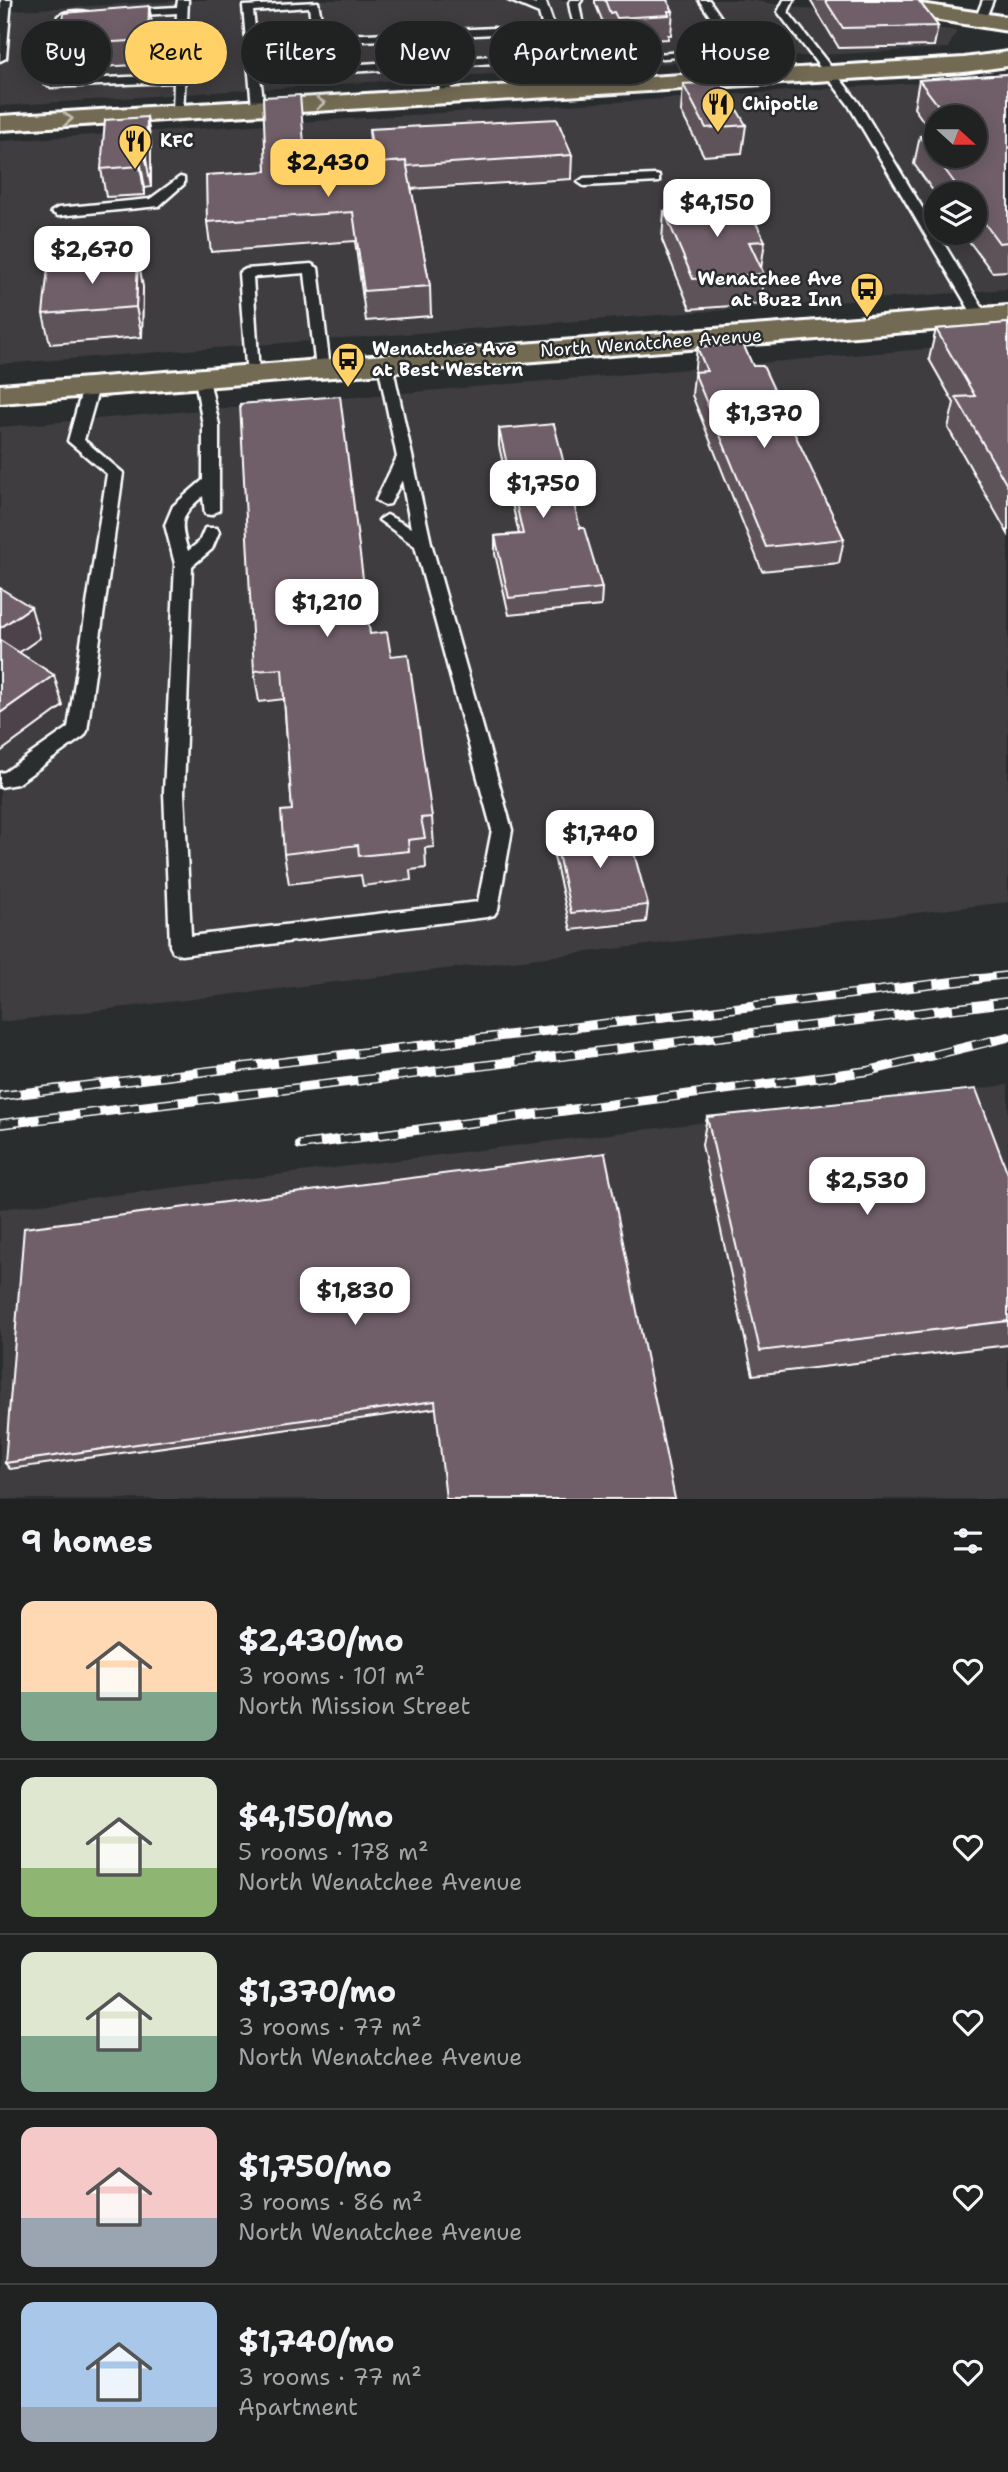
<!DOCTYPE html>
<meta charset="utf-8">
<style>
:root{--surface:#202222;--page:#282a2a;--text:#f1f3f6;--muted:#a2a4a5;--line:#3d3f40;--accent:#ffd166}
body{margin:0;font-family:"Shantell Sans",sans-serif;background:var(--page);color:var(--text);height:100vh;display:flex;flex-direction:column;font-size:26px;white-space:nowrap}
*{box-sizing:border-box;margin:0}
p{font-size:23px;color:var(--muted)}
.icon{flex:none;width:38px;height:38px;fill:none;stroke:currentColor;stroke-width:2;stroke-linecap:round;stroke-linejoin:round}
.map{position:relative;height:1499px;overflow:hidden}
.side{display:flex;flex-direction:column;background:var(--surface);flex:1}
.side>*{flex:none}
.hud{position:absolute;left:21px;top:21px;width:966px;height:63px;display:flex;gap:14px}
.needle{width:46px;rotate:111deg}
.tools{position:absolute;left:924px;top:105px;display:grid;gap:14px}
.tools a{display:grid;place-items:center;width:63px;height:63px;border-radius:50%;background:var(--surface);box-shadow:0 4px 18px #0003,0 0 0 2px var(--line);font-size:35px}
.price{position:absolute;translate:-50% -60px;padding:0 16px;border-radius:14px;background:#fff;color:#222;font-size:23px;line-height:46px;filter:drop-shadow(0 2px 4px #0008)}
.price::after{content:'';position:absolute;left:50%;top:42px;width:21px;height:16px;margin-left:-10px;background:inherit;clip-path:polygon(0 0,100% 0,50% 100%)}
.price.selected{background:var(--accent);color:#111}
ul{padding:0;list-style:none}
li{display:flex;align-items:center;gap:21px;height:175px;padding:0 21px}
li+li{border-top:2px solid var(--line)}
li span{display:grid;place-items:center;flex:none;width:196px;height:140px;border-radius:14px;color:#555}
li>.icon{margin-inline-start:auto}
span .icon{width:84px;height:84px;fill:#fffc;stroke-width:1}
li b{font-size:30px}
h2{display:flex;justify-content:space-between;align-items:center;height:84px;padding:0 21px;font-size:30px}
.pill{padding:0 24px;border-radius:32px;background:var(--surface);box-shadow:0 4px 18px #0003,0 0 0 2px var(--line);font-size:24px;line-height:63px}
.pill.selected{background:var(--accent);color:#111}
.map>svg:first-child{display:block}
.built{fill:#3f3c40;fill-rule:evenodd}
.lines{fill:none;stroke-linecap:round;stroke-linejoin:round}
.service-casing{stroke:#fff;stroke-width:5}
.primary-casing{stroke:#fff;stroke-width:6}
.service{fill:#2a2d2e;fill-rule:evenodd}
.primary{fill:#736b52;fill-rule:evenodd}
.rail-far1-casing{stroke:#fff;stroke-width:8}
.rail-casing{stroke:#fff;stroke-width:10}
.rail-far1{stroke:#2a2d2e;stroke-width:5;stroke-dasharray:16;stroke-linecap:butt}
.rail{stroke:#2a2d2e;stroke-width:7;stroke-dasharray:20;stroke-linecap:butt}
.wall{fill:#5f525a;stroke:#fff;stroke-width:2;fill-rule:evenodd}
.shaded-wall{fill:#4e424a;stroke:#fff;stroke-width:2}
.building{fill:#6f5f69;stroke:#fff;stroke-width:2}
.oneway{stroke:#c0bcb1}
.labels{text-anchor:middle;stroke-width:5;stroke-linejoin:round;paint-order:stroke}
.far-poi-label{font-size:18px;font-weight:bold;fill:#fff;stroke:#2a2d2e;text-anchor:start}
.far-street-label{font-size:18px;fill:#fff;stroke:#2a2d2e}
</style>
<div class="map">
<svg width="1008" height="1499" viewBox="0 0 1008 1499">
<rect width="100%" height="100%" fill="#2a2d2e"/>
<filter id="ink" filterUnits="userSpaceOnUse"><feTurbulence type="fractalNoise" baseFrequency=".0143" numOctaves="2"/><feDisplacementMap in="SourceGraphic" scale="14" xChannelSelector="R" yChannelSelector="G"/><feConvolveMatrix kernelMatrix="1 2 1 2 8 2 1 2 1" color-interpolation-filters="sRGB"/></filter>
<g filter="url(#ink)">
<g class="built">
<path d="M 199,0 L 748,0 L 957,31 L 948,48 L 566,69 L 0,106 L 0,11 Z"/>
<path d="M 1008,77 L 1008,289 L 0,364 L 0,141 ZM 936,117 L 975,117 L 975,156 L 936,156 ZM 936,194 L 975,194 L 975,233 L 936,233 Z"/>
<path d="M 1008,342 L 1008,902 L 0,1022 L 0,427 Z"/>
<path d="M 1008,1085 L 1008,1499 L 0,1499 L 0,1209 Z"/>
</g>
<g class="lines">
<defs>
<g id="service">
<path d="M 1,0 L 11,0 L 6,58 L 0,61 Z"/>
<path d="M 178,0 L 188,0 L 183,115 L 173,112 L 174,82 L 51,87 L 45,84 L 48,52 L 58,16 C 66,10 87,9 95,15 L 90,18 L 68,19 L 60,52 L 57,80 L 175,75 L 177,13 L 124,16 L 119,13 L 124,10 L 177,7 Z"/>
<path d="M 508,0 L 523,0 L 536,5 L 535,0 L 545,0 L 563,51 L 559,58 L 541,63 L 515,61 L 447,67 L 453,96 L 447,100 L 441,96 L 436,67 L 260,77 L 264,107 L 258,111 L 252,107 L 243,6 L 318,2 L 324,36 L 494,28 C 511,31 518,38 520,55 L 541,57 L 550,54 L 539,13 ZM 309,7 L 317,67 L 260,70 L 253,11 ZM 494,34 L 505,41 L 509,55 L 328,66 L 325,43 Z"/>
<path d="M 571,0 L 582,0 L 579,4 C 581,16 583,30 591,40 C 615,66 696,49 730,46 L 699,0 L 709,0 L 762,77 L 752,79 L 734,53 C 711,55 687,56 664,58 C 612,62 578,64 569,3 Z"/>
<path d="M 784,0 L 794,0 L 788,12 L 859,103 L 988,317 L 986,320 L 976,320 L 974,317 L 848,104 L 778,12 Z"/>
<path d="M 983,0 L 993,0 L 985,20 L 980,23 L 975,20 Z"/>
<path d="M 655,175 L 659,176 L 659,182 L 584,186 L 578,182 L 584,178 Z"/>
<path d="M 180,177 L 184,178 L 184,184 L 159,206 L 58,216 L 51,212 L 58,208 L 150,199 Z"/>
<path d="M 311,264 L 318,268 L 330,369 L 323,373 L 316,369 L 305,273 L 253,277 L 259,375 L 257,378 L 247,378 L 239,273 L 246,269 Z"/>
<path d="M 385,360 L 392,364 L 431,543 L 512,830 L 498,909 L 494,915 L 487,917 L 181,955 L 173,952 L 170,946 L 164,792 L 175,564 L 165,525 L 173,506 L 203,480 L 203,425 L 195,379 L 202,375 L 209,379 L 219,425 L 219,510 L 211,515 L 205,514 L 203,496 C 180,515 179,523 188,551 L 199,542 L 205,528 L 217,528 L 219,532 L 212,549 L 192,566 L 184,792 L 191,936 L 478,902 L 492,830 L 415,546 L 379,520 L 387,515 L 411,528 L 402,480 L 390,504 L 384,505 L 376,500 L 397,457 L 378,364 Z"/>
<path d="M 91,382 L 99,387 L 84,440 L 123,473 L 87,731 L 84,736 L 17,784 L 0,787 L 0,773 L 5,772 L 68,728 L 107,474 L 68,441 L 83,387 Z"/>
</g>
<g id="primary">
<path d="M 841,0 L 894,0 L 1008,17 L 1008,31 L 852,6 L 845,4 Z"/>
<path d="M 1008,52 L 1008,66 L 964,72 L 0,130 L 0,116 L 964,58 Z"/>
<path d="M 1008,306 L 1008,324 L 0,403 L 0,385 Z"/>
</g>
</defs>
<use href="#service" class="service-casing"/>
<use href="#primary" class="primary-casing"/>
<use href="#service" class="service"/>
<use href="#primary" class="primary"/>
<defs>
<path id="rail-far1" d="M 963,980 L 1008,975"/>
<g id="rail">
<path d="M 0,1096 L 978,979"/>
<path d="M 0,1124 L 1008,1002"/>
<path d="M 300,1145 L 868,1071 L 1008,1037"/>
</g>
</defs>
<use href="#rail-far1" class="rail-far1-casing"/>
<use href="#rail" class="rail-casing"/>
<use href="#rail-far1" class="rail-far1"/>
<use href="#rail" class="rail"/>
</g>
<g class="wall">
<path d="M 595,0 L 667,0 L 673,11 L 671,35 L 668,35 L 668,39 L 616,42 L 613,36 L 609,37 L 595,3 Z"/>
<path d="M 810,0 L 918,0 L 938,26 L 934,46 L 839,48 Z"/>
<path d="M 149,6 L 153,29 L 152,64 L 65,69 L 60,45 Z"/>
<path d="M 1008,74 L 1008,271 L 992,272 L 963,233 L 975,233 L 975,194 L 936,195 L 914,164 L 920,136 L 933,135 L 914,108 L 919,80 ZM 936,117 L 975,117 L 936,156 Z"/>
<path d="M 683,84 L 746,125 L 742,153 L 704,156 L 681,112 Z"/>
<path d="M 147,117 L 151,145 L 151,187 L 145,188 L 145,195 L 106,197 L 101,169 Z"/>
<path d="M 369,129 L 572,155 L 571,179 L 411,189 L 430,286 L 431,316 L 366,321 L 355,241 L 211,252 L 207,222 L 306,168 L 373,164 L 371,153 Z"/>
<path d="M 702,202 L 765,241 L 761,269 L 764,274 L 760,304 L 690,309 L 662,240 L 664,211 L 701,208 Z"/>
<path d="M 87,265 L 143,287 L 142,337 L 50,344 L 43,314 Z"/>
<path d="M 1008,323 L 1008,534 L 948,428 L 954,403 L 929,359 L 936,329 Z"/>
<path d="M 697,347 L 753,366 L 844,539 L 839,563 L 762,571 L 692,395 Z"/>
<path d="M 499,429 L 580,528 L 602,588 L 601,606 L 509,615 L 495,554 L 495,536 L 519,534 L 499,446 Z"/>
<path d="M 370,634 L 391,656 L 432,817 L 434,847 L 425,848 L 426,868 L 410,870 L 411,880 L 363,886 L 361,875 L 289,884 L 284,854 L 292,810 L 284,699 L 259,702 L 254,671 Z"/>
<path d="M 554,835 L 648,905 L 646,922 L 571,930 L 553,852 Z"/>
<path d="M 707,1117 L 1008,1174 L 1008,1345 L 753,1375 L 702,1145 Z"/>
<path d="M 605,1153 L 436,1408 L 10,1469 L 5,1463 Z"/>
</g>
<g class="shaded-wall">
<path d="M 149,6 L 153,29 L 152,64 L 148,40 Z"/>
<path d="M 147,117 L 151,145 L 151,187 L 146,159 Z"/>
<path d="M 140,160 L 145,188 L 145,195 L 140,166 Z"/>
<path d="M 138,257 L 143,287 L 142,337 L 136,307 Z"/>
<path d="M 31,607 L 40,638 L 1,665 L 0,661 L 0,628 Z"/>
<path d="M 54,675 L 63,706 L 0,752 L 0,713 Z"/>
</g>
<g class="building">
<path d="M 605,0 L 667,0 L 673,11 L 668,11 L 669,15 L 617,18 L 614,12 L 610,13 Z"/>
<path d="M 825,0 L 918,0 L 938,26 L 843,28 Z"/>
<path d="M 149,6 L 148,40 L 60,45 L 64,13 Z"/>
<path d="M 1008,74 L 1008,242 L 999,243 L 975,210 L 975,194 L 963,194 L 920,136 L 936,134 L 936,156 L 975,156 L 975,117 L 947,117 L 919,80 Z"/>
<path d="M 721,82 L 746,125 L 706,128 L 683,84 Z"/>
<path d="M 300,95 L 306,168 L 406,161 L 430,286 L 364,291 L 353,212 L 207,222 L 206,175 L 266,171 L 263,97 Z"/>
<path d="M 147,117 L 146,159 L 140,160 L 140,166 L 101,169 L 105,120 Z"/>
<path d="M 557,119 L 572,155 L 407,166 L 406,161 L 376,163 L 369,129 Z"/>
<path d="M 744,199 L 765,241 L 749,242 L 764,274 L 693,279 L 664,211 L 704,208 L 702,202 Z"/>
<path d="M 138,257 L 136,307 L 43,314 L 48,268 L 87,265 L 87,261 Z"/>
<path d="M 1008,323 L 1008,487 L 956,397 L 975,396 L 936,329 Z"/>
<path d="M 743,344 L 753,366 L 763,366 L 844,539 L 766,547 L 694,372 L 707,371 L 697,347 Z"/>
<path d="M 340,396 L 370,634 L 387,632 L 391,656 L 408,654 L 432,817 L 421,818 L 425,838 L 408,840 L 409,851 L 359,856 L 358,845 L 284,854 L 281,811 L 292,810 L 282,669 L 254,671 L 240,404 Z"/>
<path d="M 554,424 L 580,528 L 584,528 L 602,588 L 509,598 L 495,536 L 523,534 L 499,429 Z"/>
<path d="M 0,588 L 31,607 L 0,628 Z"/>
<path d="M 0,640 L 54,675 L 0,713 Z"/>
<path d="M 627,827 L 648,905 L 571,913 L 554,835 Z"/>
<path d="M 976,1089 L 1008,1174 L 1008,1321 L 760,1351 L 707,1117 Z"/>
<path d="M 605,1153 L 675,1499 L 446,1499 L 435,1401 L 5,1463 L 24,1228 Z"/>
</g>
<defs><path id="oneway-chevron" d="M-2-3.5L2.5 0L-2 3.5" fill="none" stroke-width="1.6" stroke-linecap="round" stroke-linejoin="round" transform="scale(1.75)"/></defs>
<g class="oneway">
<use href="#oneway-chevron" transform="translate(320 103) rotate(-3)"/>
<use href="#oneway-chevron" transform="translate(68 119) rotate(-4)"/>
</g>
</g>
<defs>
<symbol id="restaurant-pin" viewBox="-11 -11 22 30"><path d="M0 17L-7.5 6A9.5 9.5 0 1 1 7.5 6Z" fill="#ffd166" stroke="#2a2d2e"/><path d="M-5-6h1v4h1v-4h1v4h1v-4h1v5L-1.5 .5V6h-2V.5L-5-1ZM5-6V6H3V1.5H1.5Q1.5-4 5-6Z" fill="#111"/></symbol>
<symbol id="bus-pin" viewBox="-11 -11 22 30"><path d="M0 17L-7.5 6A9.5 9.5 0 1 1 7.5 6Z" fill="#ffd166" stroke="#2a2d2e"/><path d="M-5-6H5V4H4V6H2V4H-2V6H-4V4H-5ZM-3.5-4V0h7V-4ZM-3.5 1.2v1.5H-2V1.2ZM2 1.2v1.5H3.5V1.2Z" fill="#111"/></symbol>
</defs>
<g fill-rule="evenodd">
<use href="#restaurant-pin" x="699" y="85" width="38" height="52"/>
<use href="#restaurant-pin" x="116" y="122" width="38" height="52"/>
<use href="#bus-pin" x="848" y="270" width="38" height="52"/>
<use href="#bus-pin" x="329" y="340" width="38" height="52"/>
</g>
<g class="labels">
<g class="far-poi-label">
<text x="742" y="110">Chipotle</text>
<text x="160" y="147">KFC</text>
<text x="842" y="285" text-anchor="end">Wenatchee Ave<tspan x="842" dy="21">at Buzz Inn</tspan></text>
<text x="372" y="355">Wenatchee Ave<tspan x="372" dy="21">at Best Western</tspan></text>
</g>
<g class="far-street-label">
<text transform="translate(651 343) rotate(-4)" y="6">North Wenatchee Avenue</text>
</g>
</g>
</svg>
<div class="tools">
<a><svg class="needle" viewBox="-14 -14 28 28"><path d="M0-13l5 13h-10z" fill="#e53935"/><path d="M0 13l5-13h-10z" fill="#a2a4a5"/></svg></a>
<a><svg class="icon" aria-label="layers" viewBox="0 0 24 24"><path d="M12 4l9 5-9 5-9-5zM3 14l9 5 9-5"/></svg></a>
</div>
<b class="price selected" style="left:328px;top:199px">$2,430</b>
<b class="price" style="left:717px;top:239px">$4,150</b>
<b class="price" style="left:92px;top:286px">$2,670</b>
<b class="price" style="left:764px;top:450px">$1,370</b>
<b class="price" style="left:543px;top:520px">$1,750</b>
<b class="price" style="left:327px;top:639px">$1,210</b>
<b class="price" style="left:600px;top:870px">$1,740</b>
<b class="price" style="left:867px;top:1217px">$2,530</b>
<b class="price" style="left:355px;top:1327px">$1,830</b>
<div class="hud">
<a class="pill">Buy</a>
<a class="pill selected">Rent</a>
<a class="pill">Filters</a>
<a class="pill">New</a>
<a class="pill">Apartment</a>
<a class="pill">House</a>
</div>
</div>
<section class="side">
<h2>9 homes<svg class="icon" aria-label="filters" viewBox="0 0 24 24"><path d="M4 7h16M4 17h16"/><circle cx="9" cy="7" r="2"/><circle cx="15" cy="17" r="2"/></svg></h2>
<ul>
<li><span style="background:linear-gradient(#ffd9b3 65%,#7fa58c 0)"><svg class="icon" aria-label="home" viewBox="0 0 24 24"><path d="M3 11l9-7 9 7M6 9v11h12V9"/></svg></span><div><b>$2,430/mo</b><p>3 rooms · 101 m²</p><p>North Mission Street</p></div><svg class="icon" aria-label="heart" viewBox="0 0 24 24"><path d="M12 20l-8-8c-3-5 5-10 8-4 3-6 11-1 8 4z"/></svg></li>
<li><span style="background:linear-gradient(#dfe7d0 65%,#8fb573 0)"><svg class="icon" aria-label="home" viewBox="0 0 24 24"><path d="M3 11l9-7 9 7M6 9v11h12V9"/></svg></span><div><b>$4,150/mo</b><p>5 rooms · 178 m²</p><p>North Wenatchee Avenue</p></div><svg class="icon" aria-label="heart" viewBox="0 0 24 24"><path d="M12 20l-8-8c-3-5 5-10 8-4 3-6 11-1 8 4z"/></svg></li>
<li><span style="background:linear-gradient(#dfe7d0 60%,#7fa58c 0)"><svg class="icon" aria-label="home" viewBox="0 0 24 24"><path d="M3 11l9-7 9 7M6 9v11h12V9"/></svg></span><div><b>$1,370/mo</b><p>3 rooms · 77 m²</p><p>North Wenatchee Avenue</p></div><svg class="icon" aria-label="heart" viewBox="0 0 24 24"><path d="M12 20l-8-8c-3-5 5-10 8-4 3-6 11-1 8 4z"/></svg></li>
<li><span style="background:linear-gradient(#f6c9c9 65%,#9aa5b1 0)"><svg class="icon" aria-label="home" viewBox="0 0 24 24"><path d="M3 11l9-7 9 7M6 9v11h12V9"/></svg></span><div><b>$1,750/mo</b><p>3 rooms · 86 m²</p><p>North Wenatchee Avenue</p></div><svg class="icon" aria-label="heart" viewBox="0 0 24 24"><path d="M12 20l-8-8c-3-5 5-10 8-4 3-6 11-1 8 4z"/></svg></li>
<li><span style="background:linear-gradient(#a9c7e8 75%,#9aa5b1 0)"><svg class="icon" aria-label="home" viewBox="0 0 24 24"><path d="M3 11l9-7 9 7M6 9v11h12V9"/></svg></span><div><b>$1,740/mo</b><p>3 rooms · 77 m²</p><p>Apartment</p></div><svg class="icon" aria-label="heart" viewBox="0 0 24 24"><path d="M12 20l-8-8c-3-5 5-10 8-4 3-6 11-1 8 4z"/></svg></li>
</ul>
</section>
